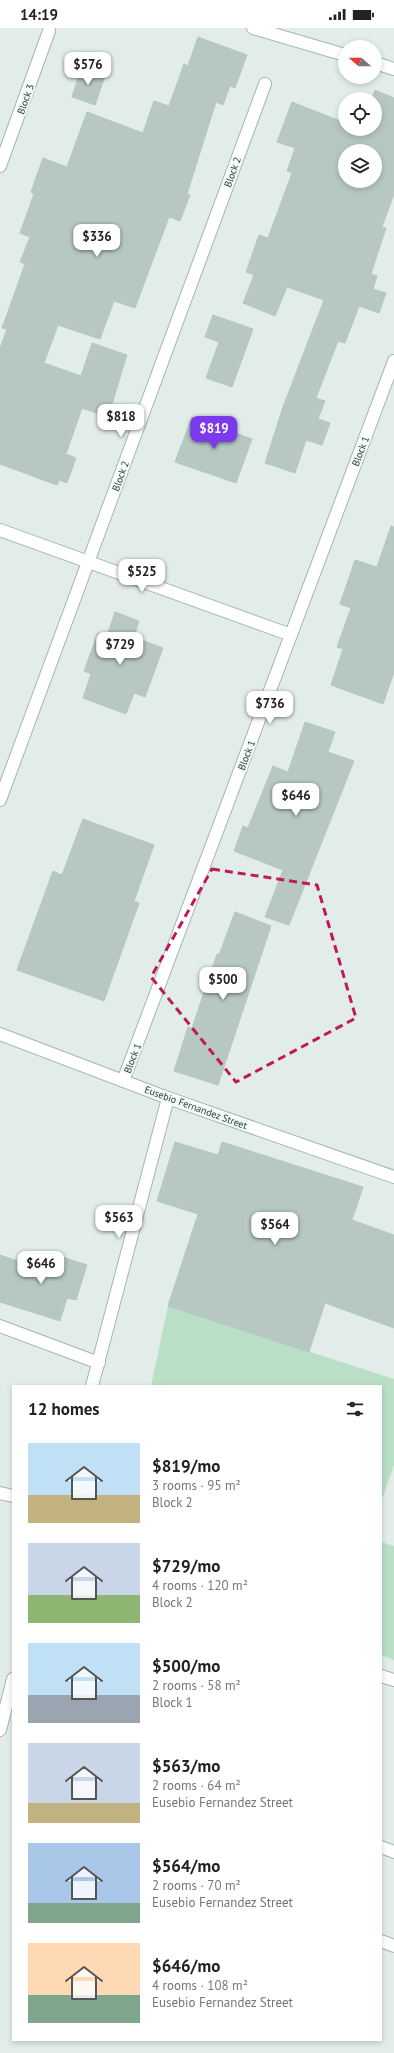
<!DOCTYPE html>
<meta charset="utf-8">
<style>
:root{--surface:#fff;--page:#f2f2f2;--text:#222;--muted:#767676;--accent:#7c3aed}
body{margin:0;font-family:"PT Sans",sans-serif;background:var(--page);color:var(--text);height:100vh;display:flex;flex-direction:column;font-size:15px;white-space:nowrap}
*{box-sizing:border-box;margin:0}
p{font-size:13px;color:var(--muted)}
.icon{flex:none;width:22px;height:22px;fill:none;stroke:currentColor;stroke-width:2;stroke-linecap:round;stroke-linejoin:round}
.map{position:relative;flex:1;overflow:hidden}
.side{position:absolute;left:12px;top:1357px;width:370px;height:656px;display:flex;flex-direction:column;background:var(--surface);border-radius:0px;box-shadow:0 2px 6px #0003}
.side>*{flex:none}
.needle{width:26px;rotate:290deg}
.fabs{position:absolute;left:338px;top:12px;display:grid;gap:8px}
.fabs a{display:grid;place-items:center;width:44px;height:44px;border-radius:50%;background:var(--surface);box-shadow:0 2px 6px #0003;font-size:20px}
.price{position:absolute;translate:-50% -34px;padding:0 9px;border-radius:8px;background:#fff;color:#222;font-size:13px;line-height:26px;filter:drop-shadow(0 1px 2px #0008)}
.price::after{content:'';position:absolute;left:50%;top:24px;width:12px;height:9px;margin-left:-6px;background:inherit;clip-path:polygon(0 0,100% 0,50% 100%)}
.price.selected{background:var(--accent);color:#fff}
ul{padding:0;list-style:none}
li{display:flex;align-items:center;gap:12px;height:100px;padding:0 16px}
li span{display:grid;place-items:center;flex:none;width:112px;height:80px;border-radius:0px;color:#555}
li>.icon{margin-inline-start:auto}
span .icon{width:48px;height:48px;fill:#fffc;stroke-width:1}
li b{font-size:17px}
h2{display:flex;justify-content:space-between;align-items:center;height:48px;padding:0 16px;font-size:17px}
.status{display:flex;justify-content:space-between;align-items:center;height:28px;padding:0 20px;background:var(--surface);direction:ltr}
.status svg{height:11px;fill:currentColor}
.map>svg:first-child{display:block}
.green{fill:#b9e0c7}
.building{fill:#b7c8c3;stroke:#b4c8c1;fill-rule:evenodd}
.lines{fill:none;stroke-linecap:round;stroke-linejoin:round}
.street-casing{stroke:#a4b6b1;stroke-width:14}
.secondary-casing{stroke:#9fbab3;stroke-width:14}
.street{stroke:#fff;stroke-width:12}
.secondary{stroke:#fff;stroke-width:12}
.marked{fill:none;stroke:#c2185b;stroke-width:3;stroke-dasharray:8 5;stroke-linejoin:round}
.labels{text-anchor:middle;stroke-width:4;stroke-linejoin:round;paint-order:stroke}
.street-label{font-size:10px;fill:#20403a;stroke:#f3f9f7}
</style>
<div class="status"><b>14:19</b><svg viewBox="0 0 49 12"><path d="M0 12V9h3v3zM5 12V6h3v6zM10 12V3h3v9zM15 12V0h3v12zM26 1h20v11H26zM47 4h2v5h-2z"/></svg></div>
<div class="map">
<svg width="394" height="2025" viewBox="0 0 394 2025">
<rect width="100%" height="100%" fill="#e2ede9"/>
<g class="green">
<path d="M 168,1278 L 394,1351 L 394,1437 L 381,1474 L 381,1358 L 151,1358 Z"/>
<path d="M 381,1514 L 394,1518 L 394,1632 L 381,1627 Z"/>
</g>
<g class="building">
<path d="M 198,9 L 247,27 L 235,60 L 230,58 L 223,77 L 216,74 L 187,166 L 190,167 L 180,193 L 169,189 L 135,280 L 114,273 L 100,311 L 58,297 L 44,335 L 81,348 L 92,315 L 127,327 L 108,389 L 82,380 L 66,426 L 76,430 L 67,455 L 59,452 L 57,457 L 0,436 L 0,320 L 7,301 L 2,300 L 25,236 L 20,234 L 30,209 L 20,205 L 34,166 L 31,164 L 43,130 L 67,139 L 87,84 L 143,105 L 154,73 L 169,78 L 184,36 L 188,38 Z"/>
<path d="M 81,40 L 105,48 L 95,77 L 72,69 Z"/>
<path d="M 375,62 L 394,70 L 394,166 L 382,199 L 386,200 L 371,246 L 377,248 L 373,261 L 386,265 L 379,285 L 359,278 L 345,315 L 338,313 L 316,370 L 325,373 L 318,391 L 330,395 L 322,417 L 306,412 L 295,445 L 265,435 L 283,379 L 324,272 L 287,259 L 275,288 L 243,275 L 254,247 L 246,244 L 259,207 L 268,210 L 292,145 L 287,143 L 295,120 L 277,114 L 292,74 L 345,95 L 345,101 L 375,101 L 375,71 L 372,71 ZM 345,123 L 375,123 L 375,153 L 345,153 Z"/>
<path d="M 213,287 L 253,301 L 232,359 L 206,350 L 219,314 L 205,309 Z"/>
<path d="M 192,389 L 252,411 L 236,455 L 175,434 Z"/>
<path d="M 391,498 L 394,499 L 394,644 L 383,676 L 331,657 L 343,621 L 337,619 L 351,580 L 340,576 L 355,532 L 377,539 Z"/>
<path d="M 115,584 L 139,593 L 134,609 L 163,620 L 145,669 L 134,665 L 126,686 L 83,670 L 91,646 L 84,643 L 98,605 L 107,608 Z"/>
<path d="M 305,694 L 335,704 L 328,724 L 354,733 L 289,897 L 265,889 L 283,842 L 234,823 L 243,798 L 248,800 L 273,738 L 288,744 Z"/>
<path d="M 83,791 L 154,817 L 134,873 L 139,875 L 104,973 L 17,942 L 53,843 L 62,847 Z"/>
<path d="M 235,884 L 271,898 L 218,1057 L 174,1043 L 188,999 L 192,1000 L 217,926 L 219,927 Z"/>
<path d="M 175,1114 L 218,1127 L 222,1114 L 363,1159 L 352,1192 L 394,1207 L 394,1300 L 325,1275 L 309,1324 L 168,1278 L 198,1186 L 157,1173 Z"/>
<path d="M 50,1225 L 87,1237 L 76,1272 L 67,1270 L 60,1293 L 0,1274 L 0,1227 L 45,1242 Z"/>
</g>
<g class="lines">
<defs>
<g id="street">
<path d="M 0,138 L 49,3"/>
<path d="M 0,502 L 291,607"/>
<path d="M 0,772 L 265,56"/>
<path d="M 0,1006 L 168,1070 L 394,1149"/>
<path d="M 123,1053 L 394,333"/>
<path d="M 0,1298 L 99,1335"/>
<path d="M 92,1358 L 168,1070"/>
<path d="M 0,1465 L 13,1468"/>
<path d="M 381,1648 L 394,1652"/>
<path d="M 0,1702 L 13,1651"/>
<path d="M 381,1819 L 394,1824"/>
<path d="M 381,1913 L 394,1918"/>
</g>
<g id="secondary">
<path d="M 253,0 L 345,27"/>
<path d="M 375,35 L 394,41"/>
</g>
</defs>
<use href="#street" class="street-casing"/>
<use href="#secondary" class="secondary-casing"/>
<use href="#street" class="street"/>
<use href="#secondary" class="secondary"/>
</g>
<path class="marked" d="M 212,841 L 317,857 L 356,990 L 236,1054 L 151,949 Z"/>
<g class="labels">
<g class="street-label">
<text transform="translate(25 71) rotate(-70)" y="4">Block 3</text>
<text transform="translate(232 144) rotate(-70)" y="4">Block 2</text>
<text transform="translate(360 423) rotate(-69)" y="4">Block 1</text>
<text transform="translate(120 448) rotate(-70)" y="4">Block 2</text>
<text transform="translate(246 727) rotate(-69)" y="4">Block 1</text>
<text transform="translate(132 1030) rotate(-69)" y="4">Block 1</text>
<text transform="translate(196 1079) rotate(20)" y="4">Eusebio Fernandez Street</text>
</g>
</g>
</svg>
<div class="fabs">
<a><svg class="needle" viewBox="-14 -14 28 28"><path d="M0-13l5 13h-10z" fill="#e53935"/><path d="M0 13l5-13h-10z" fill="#767676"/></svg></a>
<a><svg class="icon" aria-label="locate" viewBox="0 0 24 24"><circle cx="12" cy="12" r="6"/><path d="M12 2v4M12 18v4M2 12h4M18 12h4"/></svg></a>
<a><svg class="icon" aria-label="layers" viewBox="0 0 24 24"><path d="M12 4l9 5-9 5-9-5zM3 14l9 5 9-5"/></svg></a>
</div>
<b class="price" style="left:88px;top:58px">$576</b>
<b class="price" style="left:97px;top:230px">$336</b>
<b class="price" style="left:121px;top:410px">$818</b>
<b class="price selected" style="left:214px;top:422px">$819</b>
<b class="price" style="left:142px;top:565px">$525</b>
<b class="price" style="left:120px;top:638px">$729</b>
<b class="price" style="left:270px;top:697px">$736</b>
<b class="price" style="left:296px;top:789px">$646</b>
<b class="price" style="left:223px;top:973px">$500</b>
<b class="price" style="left:119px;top:1211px">$563</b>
<b class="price" style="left:275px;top:1218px">$564</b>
<b class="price" style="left:41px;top:1257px">$646</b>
<section class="side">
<h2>12 homes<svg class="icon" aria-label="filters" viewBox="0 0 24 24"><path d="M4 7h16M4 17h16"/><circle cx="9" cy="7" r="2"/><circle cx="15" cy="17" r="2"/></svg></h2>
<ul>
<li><span style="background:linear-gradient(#bfe0f5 65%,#c2b280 0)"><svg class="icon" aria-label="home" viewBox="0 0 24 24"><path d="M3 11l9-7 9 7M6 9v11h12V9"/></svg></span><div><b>$819/mo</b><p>3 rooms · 95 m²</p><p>Block 2</p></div></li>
<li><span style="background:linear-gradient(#c9d6e8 65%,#8fb573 0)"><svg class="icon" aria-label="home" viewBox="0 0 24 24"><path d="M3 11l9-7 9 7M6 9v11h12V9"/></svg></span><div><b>$729/mo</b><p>4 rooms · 120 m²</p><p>Block 2</p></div></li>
<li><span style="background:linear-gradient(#bfe0f5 65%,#9aa5b1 0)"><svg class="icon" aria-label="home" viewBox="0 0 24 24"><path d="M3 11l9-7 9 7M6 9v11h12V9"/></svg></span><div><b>$500/mo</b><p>2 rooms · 58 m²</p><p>Block 1</p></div></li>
<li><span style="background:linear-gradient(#c9d6e8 75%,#c2b280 0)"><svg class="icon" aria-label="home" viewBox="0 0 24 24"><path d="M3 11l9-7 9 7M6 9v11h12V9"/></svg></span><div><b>$563/mo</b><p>2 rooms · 64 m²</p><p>Eusebio Fernandez Street</p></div></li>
<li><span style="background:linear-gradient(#a9c7e8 75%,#7fa58c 0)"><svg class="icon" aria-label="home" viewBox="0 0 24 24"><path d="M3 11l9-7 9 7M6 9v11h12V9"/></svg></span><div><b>$564/mo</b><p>2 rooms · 70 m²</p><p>Eusebio Fernandez Street</p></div></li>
<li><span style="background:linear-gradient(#ffd9b3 65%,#7fa58c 0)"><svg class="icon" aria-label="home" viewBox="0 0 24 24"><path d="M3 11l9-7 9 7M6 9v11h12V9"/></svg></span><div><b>$646/mo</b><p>4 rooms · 108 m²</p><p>Eusebio Fernandez Street</p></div></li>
</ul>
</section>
</div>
